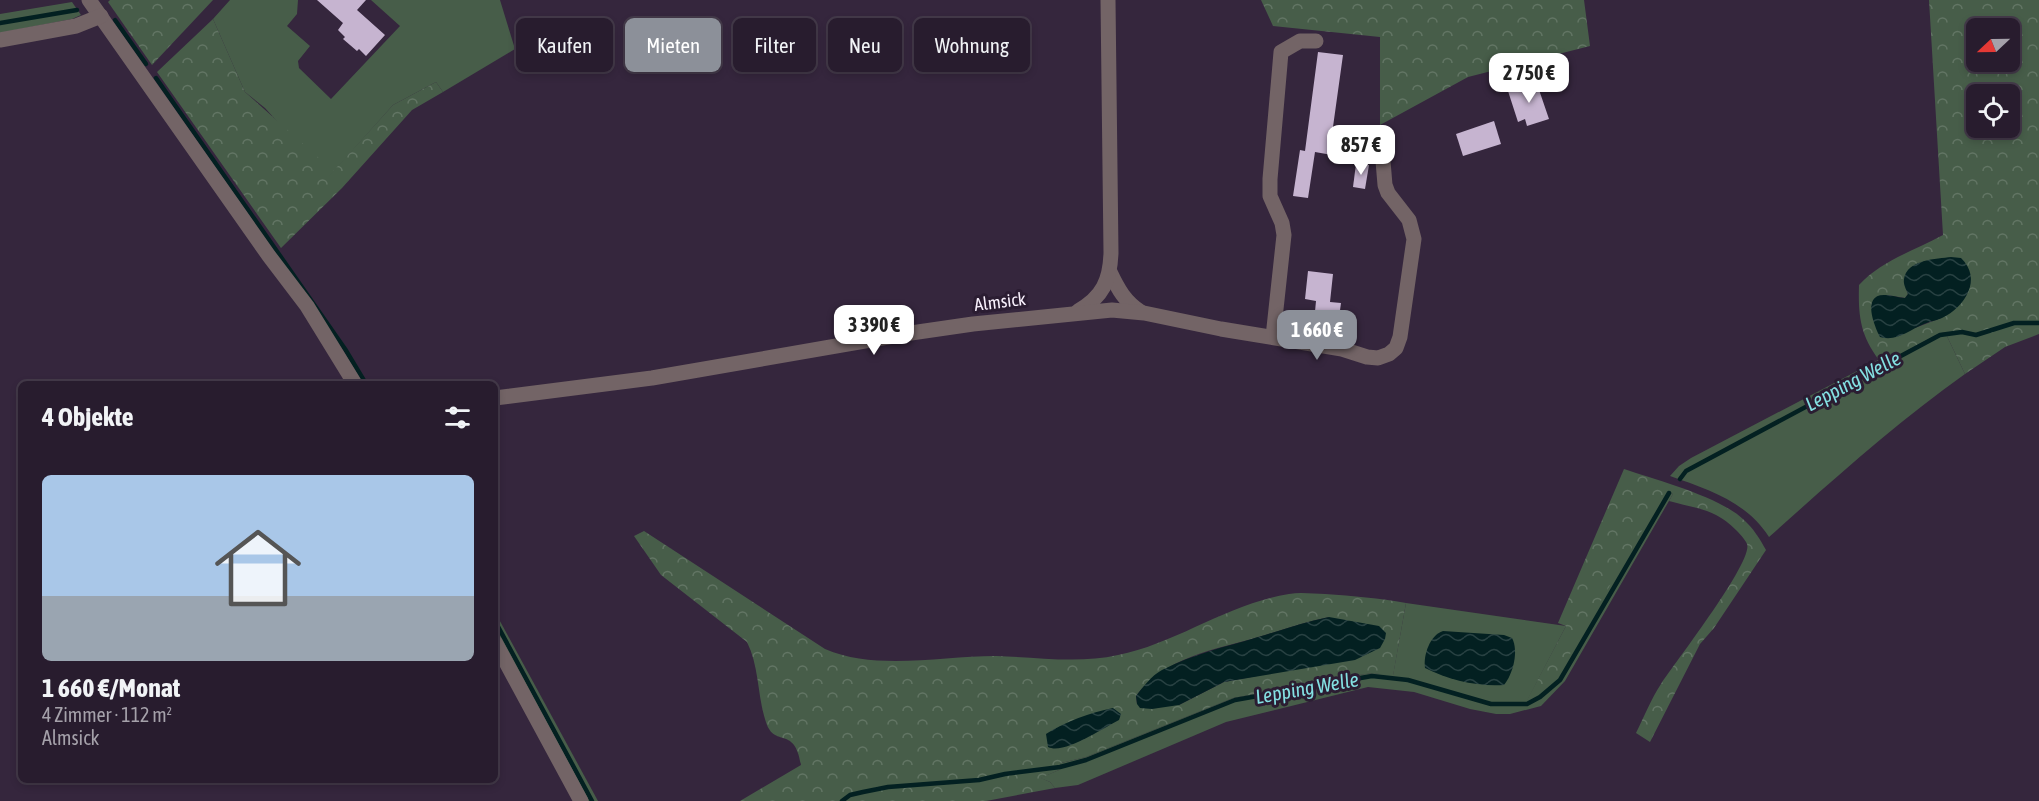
<!DOCTYPE html>
<html lang="de">
<meta charset="utf-8">
<style>
:root{--surface:#281c2e;--page:#34293a;--text:#f1f3f6;--muted:#a5a1aa;--line:#443a4a;--accent:#8c9099}
body{margin:0;font-family:"Asap Condensed",sans-serif;background:var(--page);color:var(--text);height:100vh;display:flex;flex-direction:column;font-size:22px;white-space:nowrap}
*{box-sizing:border-box;margin:0}
p{font-size:20px;color:var(--muted)}
.icon{flex:none;width:33px;height:33px;fill:none;stroke:currentColor;stroke-width:2;stroke-linecap:round;stroke-linejoin:round}
.map{position:relative;flex:1;overflow:hidden}
.drawer{position:absolute;left:18px;top:381px;width:480px;height:402px;display:flex;flex-direction:column;background:var(--surface);border-radius:9px;box-shadow:0 3px 9px #0003,0 0 0 2px var(--line)}
.drawer>*{flex:none}
.banner{position:absolute;left:516px;top:18px;width:570px;height:54px;display:flex;gap:12px}
.needle{width:39px;rotate:248deg}
.fabs{position:absolute;left:1966px;top:18px;display:grid;gap:12px}
.fabs a{display:grid;place-items:center;width:54px;height:54px;border-radius:9px;background:var(--surface);box-shadow:0 3px 9px #0003,0 0 0 2px var(--line);font-size:30px}
.price{position:absolute;translate:-50% -51px;padding:0 14px;border-radius:12px;background:#fff;color:#222;font-size:20px;line-height:39px;filter:drop-shadow(0 2px 3px #0008)}
.price::after{content:'';position:absolute;left:50%;top:36px;width:18px;height:14px;margin-left:-9px;background:inherit;clip-path:polygon(0 0,100% 0,50% 100%)}
.price.active{background:var(--accent);color:#fff}
ul{padding:0;list-style:none}
li{display:grid;align-content:center;gap:12px;height:318px;padding:0 24px}
li span{display:grid;place-items:center;height:186px;border-radius:9px;color:#555}
li>.icon{margin-inline-start:auto}
span .icon{width:108px;height:108px;fill:#fffc;stroke-width:1}
li b{font-size:26px}
h2{display:flex;justify-content:space-between;align-items:center;height:72px;padding:0 24px;font-size:26px}
.chip{padding:0 21px;border-radius:9px;background:var(--surface);box-shadow:0 3px 9px #0003,0 0 0 2px var(--line);font-size:21px;line-height:54px}
.chip.active{background:var(--accent);color:#fff}
.map>svg:first-child{display:block}
.grass{fill:#475d49}
.forest{fill:url(#forest-crowns);fill-rule:evenodd}
.water{fill:url(#water-waves)}
.lines{fill:none;stroke-linecap:round;stroke-linejoin:round}
.stream{stroke:#032021;stroke-width:4.5}
.building{fill:#c6b4d0}
.minor{stroke:#736466;stroke-width:15}
.labels{text-anchor:middle;stroke-width:6;stroke-linejoin:round;paint-order:stroke}
.street-label{font-size:18px;fill:#f9f1fd;stroke:#2b1d32}
.water-label{font-size:20px;font-style:italic;fill:#84e1e3;stroke:#2b1d32}
</style>
<div class="map">
<svg width="2039" height="801" viewBox="0 0 2039 801">
<defs>
<pattern id="forest-crowns" width="20" height="18" patternUnits="userSpaceOnUse" patternTransform="scale(1.5)"><rect width="20" height="18" fill="#475d49"/><path d="M2 6a3 3 0 1 1 6 0M12 15a3 3 0 1 1 6 0" fill="none" stroke="#627564"/></pattern>
<pattern id="water-waves" width="16" height="10" patternUnits="userSpaceOnUse" patternTransform="scale(1.5)"><rect width="16" height="10" fill="#032021"/><path d="M0 5q4-4 8 0t8 0" fill="none" stroke="#284142"/></pattern>
</defs>
<rect width="100%" height="100%" fill="#35263d"/>
<g class="grass">
<path d="M 230,0 L 298,0 L 297,14 L 287,26 L 310,46 L 298,61 L 299,68 L 331,99 L 400,26 L 371,0 L 500,0 L 515,49 L 443,92 L 436,82 L 393,105 L 328,178 L 265,108 L 245,92 L 213,19 Z"/>
<path d="M 72,2 L 81,15 L 72,19 L 0,33 L 0,14 Z"/>
<path d="M 1945,332 L 1965,374 C 1896,423 1833,480 1769,537 C 1746,501 1707,489 1670,476 L 1679,466 L 1691,458 L 1878,360 L 1882,364 L 1938,334 Z"/>
<path d="M 1664,490 L 1673,494 L 1565,681 L 1541,706 L 1510,714 L 1496,714 L 1470,709 L 1414,692 L 1368,687 L 1226,722 L 1078,785 L 1055,788 L 1050,782 L 1040,778 L 1059,770 L 1061,763 L 1086,757 L 1233,698 L 1352,676 L 1373,673 L 1393,675 L 1406,603 L 1566,626 L 1527,701 Z"/>
<path d="M 495,612 L 598,801 L 587,801 L 495,631 Z"/>
</g>
<g class="forest">
<path d="M 110,0 L 213,0 L 152,65 L 108,2 Z"/>
<path d="M 1261,0 L 1584,0 L 1590,46 L 1468,77 L 1380,125 L 1380,37 L 1273,26 Z"/>
<path d="M 1929,0 L 2039,0 L 2039,334 L 2005,347 L 1965,374 L 1945,332 L 1938,334 L 1882,364 C 1861,337 1858,319 1859,285 C 1882,260 1914,251 1943,235 ZM 1977,28 L 2010,28 L 2010,62 L 1977,62 ZM 1977,94 L 2010,94 L 2010,128 L 1977,128 ZM 1906,289 L 1941,318 L 1915,328 L 1887,295 L 1905,298 L 1908,294 Z"/>
<path d="M 213,19 L 245,92 L 321,160 L 328,177 L 393,105 L 436,82 L 443,92 L 412,110 L 342,188 L 281,248 L 157,72 Z"/>
<path d="M 1624,469 C 1656,480 1721,497 1744,520 C 1753,528 1760,539 1766,550 L 1714,628 L 1700,644 L 1650,742 L 1636,733 C 1644,717 1651,699 1661,684 C 1674,664 1754,561 1747,544 C 1745,539 1739,533 1736,530 C 1714,508 1697,509 1669,501 L 1673,494 L 1665,491 L 1556,678 L 1526,702 L 1566,626 L 1558,623 Z"/>
<path d="M 644,531 L 825,649 C 876,671 941,656 996,656 C 1036,657 1079,664 1118,655 C 1177,643 1229,603 1289,594 C 1301,592 1314,594 1325,594 C 1353,596 1379,598 1406,603 L 1393,676 L 1373,673 L 1352,676 L 1233,698 L 1086,757 L 1061,763 L 1059,770 L 1041,778 L 1050,782 L 1055,788 L 986,801 L 740,801 L 801,765 C 795,726 776,747 767,725 C 757,698 760,668 747,642 L 661,575 L 634,536 ZM 1329,617 L 1257,676 L 1224,682 L 1179,705 L 1137,704 L 1136,696 C 1165,657 1214,650 1258,637 C 1282,630 1304,622 1329,617 Z"/>
</g>
<g class="water">
<path d="M 1951,257 L 1961,258 C 1983,279 1965,307 1942,318 C 1936,321 1930,321 1924,324 C 1909,330 1897,342 1880,337 C 1874,325 1861,293 1886,295 C 1893,295 1898,298 1905,298 L 1908,294 C 1906,289 1903,284 1904,279 C 1907,259 1937,259 1951,257 Z"/>
<path d="M 1329,617 L 1379,626 L 1386,633 L 1385,639 L 1380,648 L 1355,660 L 1224,682 L 1179,705 L 1152,709 L 1140,708 L 1137,704 L 1136,696 C 1143,687 1151,676 1162,670 C 1193,654 1225,647 1258,637 C 1282,630 1304,622 1329,617 Z"/>
<path d="M 1443,631 L 1504,635 L 1512,638 C 1519,651 1513,674 1504,685 C 1478,687 1449,680 1425,668 C 1423,655 1430,635 1443,631 Z"/>
<path d="M 1113,708 L 1121,714 L 1119,720 C 1103,728 1064,755 1048,747 L 1046,734 C 1066,721 1090,713 1113,708 Z"/>
</g>
<g class="lines">
<g class="stream">
<path d="M 115,20 L 146,64"/>
<path d="M 0,23 L 77,10"/>
<path d="M 156,78 L 345,349 L 366,384"/>
<path d="M 1680,479 L 1686,471 L 1940,335 L 1962,332 L 1976,335 L 2014,323 L 2039,323"/>
<path d="M 495,621 L 592,801"/>
<path d="M 842,801 L 850,795 L 863,792 L 888,787 L 979,780 L 1005,774 L 1060,767 L 1086,760 L 1235,700 L 1372,676 L 1408,680 L 1491,704 L 1527,704 L 1540,697 L 1560,680 L 1669,493"/>
</g>
</g>
<g class="building">
<path d="M 317,0 L 366,0 L 357,10 L 385,35 L 366,56 L 359,49 L 357,51 L 343,39 L 345,37 L 338,30 L 343,23 Z"/>
<path d="M 1318,52 L 1343,55 L 1332,134 L 1335,135 L 1332,155 L 1315,152 L 1308,198 L 1293,196 L 1300,150 L 1305,151 Z"/>
<path d="M 1536,81 L 1549,119 L 1527,126 L 1525,119 L 1518,122 L 1508,91 Z"/>
<path d="M 1494,121 L 1501,144 L 1463,156 L 1456,134 Z"/>
<path d="M 1356,164 L 1369,165 L 1365,189 L 1353,187 Z"/>
<path d="M 1308,271 L 1333,274 L 1330,302 L 1341,303 L 1338,325 L 1314,322 L 1316,301 L 1305,299 Z"/>
</g>
<g class="lines">
<g class="minor">
<path d="M 89,0 L 269,256 L 307,306 L 355,384"/>
<path d="M 0,40 L 76,26 L 101,16"/>
<path d="M 1110,272 C 1118,289 1125,302 1141,312"/>
<path d="M 1078,311 C 1103,297 1110,280 1111,253 L 1108,0"/>
<path d="M 1273,337 L 1284,235 L 1282,223 L 1270,196 L 1270,179 L 1280,64 L 1281,52 L 1300,41 L 1316,41"/>
<path d="M 495,398 L 652,378 L 911,333 L 973,324 L 1112,310 L 1144,313 L 1221,329 L 1342,349 L 1367,357 L 1378,358 L 1389,354 L 1396,348 L 1400,337 L 1414,239 L 1409,220 L 1388,193 L 1385,185 L 1383,161"/>
<path d="M 495,642 L 581,801"/>
</g>
</g>
<g class="labels">
<g class="street-label">
<text transform="translate(1000 302) rotate(-7)" y="6">Almsick</text>
</g>
<g class="water-label">
<text transform="translate(1853 381) rotate(-28)" y="7">Lepping Welle</text>
<text transform="translate(1307 688) rotate(-10)" y="7">Lepping Welle</text>
</g>
</g>
</svg>
<div class="fabs">
<a><svg class="needle" viewBox="-14 -14 28 28"><path d="M0-13l5 13h-10z" fill="#e53935"/><path d="M0 13l5-13h-10z" fill="#a5a1aa"/></svg></a>
<a><svg class="icon" aria-label="locate" viewBox="0 0 24 24"><circle cx="12" cy="12" r="6"/><path d="M12 2v4M12 18v4M2 12h4M18 12h4"/></svg></a>
</div>
<b class="price" style="left:1529px;top:104px">2 750 €</b>
<b class="price" style="left:1361px;top:176px">857 €</b>
<b class="price" style="left:874px;top:356px">3 390 €</b>
<b class="price active" style="left:1317px;top:361px">1 660 €</b>
<div class="banner">
<a class="chip">Kaufen</a>
<a class="chip active">Mieten</a>
<a class="chip">Filter</a>
<a class="chip">Neu</a>
<a class="chip">Wohnung</a>
</div>
<section class="drawer">
<h2>4 Objekte<svg class="icon" aria-label="filters" viewBox="0 0 24 24"><path d="M4 7h16M4 17h16"/><circle cx="9" cy="7" r="2"/><circle cx="15" cy="17" r="2"/></svg></h2>
<ul>
<li><span style="background:linear-gradient(#a9c7e8 65%,#9aa5b1 0)"><svg class="icon" aria-label="home" viewBox="0 0 24 24"><path d="M3 11l9-7 9 7M6 9v11h12V9"/></svg></span><div><b>1 660 €/Monat</b><p>4 Zimmer · 112 m²</p><p>Almsick</p></div></li>
</ul>
</section>
</div>
